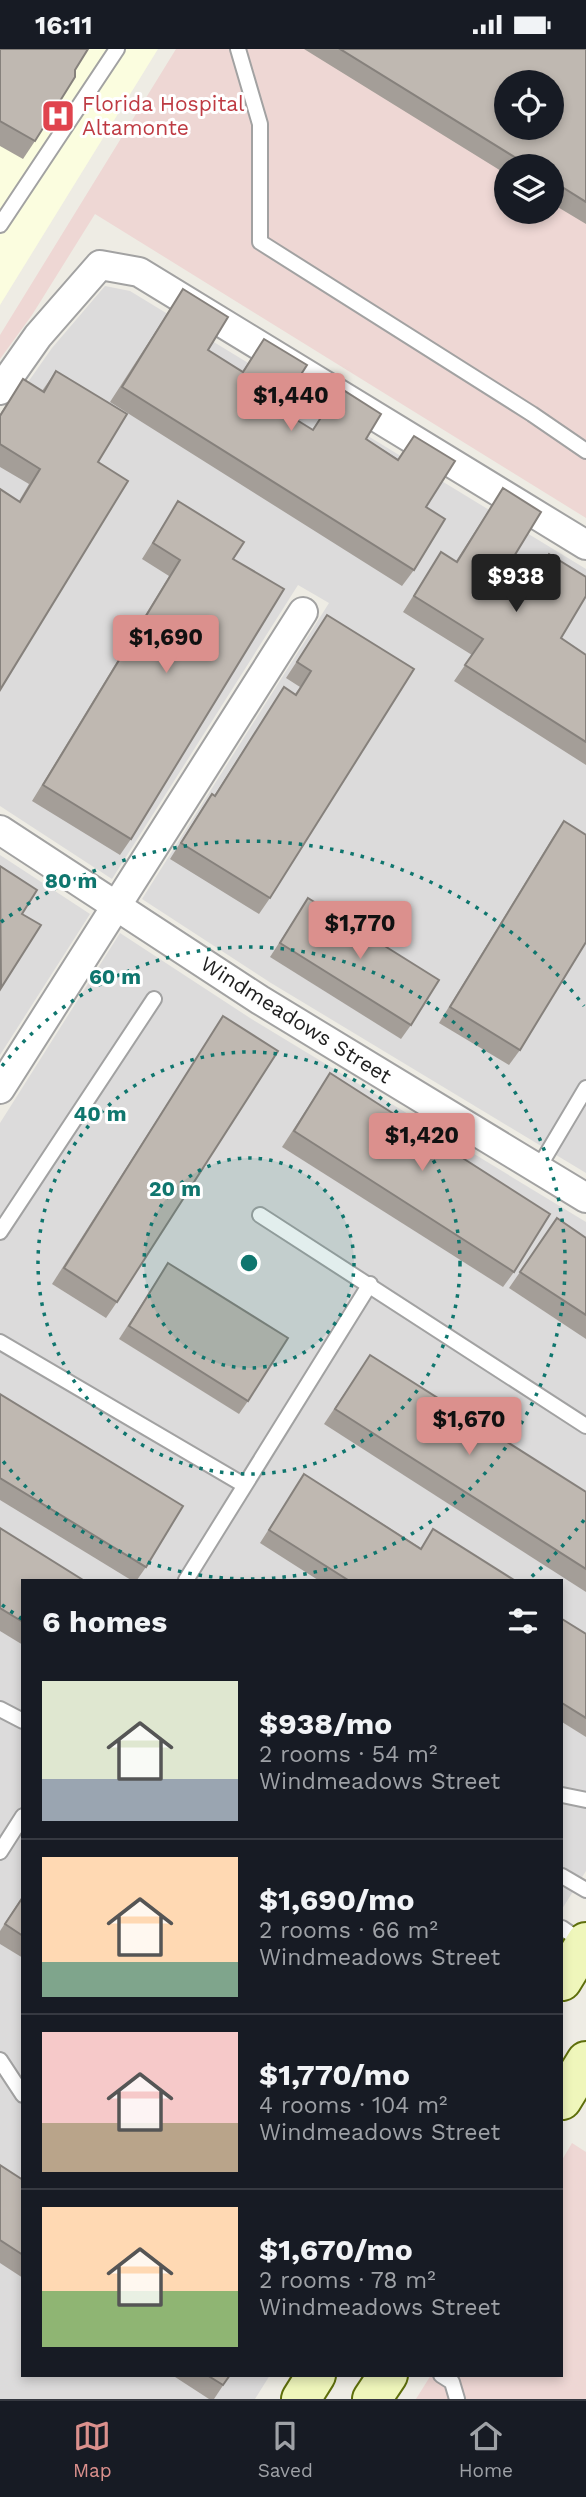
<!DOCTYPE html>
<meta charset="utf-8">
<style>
:root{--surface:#171b24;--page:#242831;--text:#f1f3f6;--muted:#9ea1a6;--line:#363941;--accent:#db908d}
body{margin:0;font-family:"Work Sans",sans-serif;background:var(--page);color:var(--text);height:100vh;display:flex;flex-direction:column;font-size:26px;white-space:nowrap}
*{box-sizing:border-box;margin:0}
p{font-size:23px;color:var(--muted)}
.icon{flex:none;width:38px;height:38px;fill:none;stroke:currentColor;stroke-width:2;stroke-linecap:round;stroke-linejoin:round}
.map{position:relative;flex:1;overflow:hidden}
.details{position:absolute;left:21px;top:1530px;width:542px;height:798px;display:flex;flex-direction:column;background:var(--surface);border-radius:0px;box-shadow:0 4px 10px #0003}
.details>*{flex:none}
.tools{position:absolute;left:494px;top:21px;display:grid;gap:14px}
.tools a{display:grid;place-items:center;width:70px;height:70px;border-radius:50%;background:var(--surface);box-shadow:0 4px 10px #0003;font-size:35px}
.price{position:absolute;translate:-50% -60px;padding:0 16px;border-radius:7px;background:var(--accent);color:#111;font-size:23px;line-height:46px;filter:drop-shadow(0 2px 4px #0008)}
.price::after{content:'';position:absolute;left:50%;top:42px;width:21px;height:16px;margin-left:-10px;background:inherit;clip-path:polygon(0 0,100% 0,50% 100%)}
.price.active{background:#222;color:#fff}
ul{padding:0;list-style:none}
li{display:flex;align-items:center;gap:21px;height:175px;padding:0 21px}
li+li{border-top:2px solid var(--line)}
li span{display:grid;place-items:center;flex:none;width:196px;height:140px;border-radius:0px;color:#555}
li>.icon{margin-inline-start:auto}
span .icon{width:84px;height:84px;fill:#fffc;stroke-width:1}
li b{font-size:30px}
h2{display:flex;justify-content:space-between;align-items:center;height:84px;padding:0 21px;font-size:30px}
.status{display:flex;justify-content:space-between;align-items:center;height:49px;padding:0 35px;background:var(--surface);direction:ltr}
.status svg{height:19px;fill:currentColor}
.tab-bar{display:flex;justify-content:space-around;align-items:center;height:98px;border-top:2px solid var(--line);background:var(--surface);font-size:19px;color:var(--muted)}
.tab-bar a{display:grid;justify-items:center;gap:4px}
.tab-bar .active{color:var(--accent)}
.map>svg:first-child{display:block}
.residential{fill:#dcdbdb}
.commercial{fill:#eed7d4;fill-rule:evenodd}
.education{fill:#fbfddf}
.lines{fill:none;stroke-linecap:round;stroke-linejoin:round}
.service-casing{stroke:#a2a2a2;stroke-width:18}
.minor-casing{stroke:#a2a2a2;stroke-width:32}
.secondary-casing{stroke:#5e6f0b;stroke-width:42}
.service{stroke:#fff;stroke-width:14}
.minor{stroke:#fff;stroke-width:28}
.secondary{stroke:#eff6bb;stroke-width:38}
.wall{fill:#a49e98}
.building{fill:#bfb8b1;stroke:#86817c;stroke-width:2;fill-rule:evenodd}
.ring{fill:none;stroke:#0f766e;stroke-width:3.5;stroke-dasharray:3.5 7}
.labels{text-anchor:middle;stroke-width:6;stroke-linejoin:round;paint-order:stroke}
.health-label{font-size:21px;fill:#be3a42;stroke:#fff;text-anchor:start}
.street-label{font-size:21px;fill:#1e1e1e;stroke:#fff}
.centre{fill:#0f766e;stroke:#fff;stroke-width:3.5}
.ring-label{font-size:21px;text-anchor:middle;font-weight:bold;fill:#0f766e;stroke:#fff;stroke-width:6;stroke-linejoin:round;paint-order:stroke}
</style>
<div class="status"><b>16:11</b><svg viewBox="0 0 49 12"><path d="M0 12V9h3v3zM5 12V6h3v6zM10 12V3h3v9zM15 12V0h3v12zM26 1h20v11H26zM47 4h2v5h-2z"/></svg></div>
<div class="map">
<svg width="586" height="2350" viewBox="0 0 586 2350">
<rect width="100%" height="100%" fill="#eeece4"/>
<g class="residential">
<path d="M 105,237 L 130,242 L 586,520 L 586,1124 L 271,934 L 142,850 L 329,554 L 298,536 L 112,830 L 0,757 L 0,373 L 52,299 Z"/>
<path d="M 0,806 L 90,865 L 0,1006 Z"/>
<path d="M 120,884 L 250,969 L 586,1173 L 586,1822 L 562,1860 L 562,1531 L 23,1531 L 23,2326 L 270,2326 L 255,2350 L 0,2350 L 0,1074 Z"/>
</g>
<g class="commercial">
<path d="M 176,0 L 586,0 L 586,469 L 95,165 L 32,266 L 0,310 L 0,286 ZM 506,33 L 551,33 L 551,79 L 506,79 ZM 506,117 L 551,117 L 551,163 L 506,163 Z"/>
<path d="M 572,2094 L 586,2103 L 586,2350 L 416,2350 L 431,2326 L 562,2326 L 562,2111 Z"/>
</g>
<path class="education" d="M 0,0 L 158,0 L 0,256 Z"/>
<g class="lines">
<defs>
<g id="service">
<path d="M 238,0 L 260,75 L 260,193 L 532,365 L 586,402"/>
<path d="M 0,176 L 117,0"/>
<path d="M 539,1118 L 586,1039"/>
<path d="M 260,1166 L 586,1377"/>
<path d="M 0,1183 L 154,950"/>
<path d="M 0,1293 L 244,1436"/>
<path d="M 186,1531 L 370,1235"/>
<path d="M 0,1660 L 23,1672"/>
<path d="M 562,1746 L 586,1751"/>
<path d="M 0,1803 L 23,1767"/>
<path d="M 562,1827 L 586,1841"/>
<path d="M 562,1879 L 584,1894"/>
<path d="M 0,2011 L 23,2046"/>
<path d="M 441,2326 L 452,2333 L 457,2350"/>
</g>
<g id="minor">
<path d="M 0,341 L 38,287 L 100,216 L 139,223 L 586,496"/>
<path d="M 0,781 L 260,951 L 586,1149"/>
<path d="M 0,1040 L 303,563"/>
</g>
<g id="secondary">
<path d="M 562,1932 L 586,1893"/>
<path d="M 562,2051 L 586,2012"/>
<path d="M 301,2350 L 316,2326"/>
<path d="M 372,2350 L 388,2326"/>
</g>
</defs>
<use href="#service" class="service-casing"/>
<use href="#minor" class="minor-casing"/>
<use href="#secondary" class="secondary-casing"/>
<use href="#service" class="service"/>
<use href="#minor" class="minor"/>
<use href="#secondary" class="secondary"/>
</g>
<g class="wall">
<path d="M 0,0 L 35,92 L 23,110 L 0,97 Z"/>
<path d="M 304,0 L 586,0 L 586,175 L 551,154 L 551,117 L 506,117 L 506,125 Z"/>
<path d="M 183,240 L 208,301 L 242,323 L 264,290 L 279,360 L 312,381 L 340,339 L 366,390 L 398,410 L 414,387 L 426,458 L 414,521 L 402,537 L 110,353 Z"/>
<path d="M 56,322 L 98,413 L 0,641 L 19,452 L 29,435 L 0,418 L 0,365 L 23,330 L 42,342 Z"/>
<path d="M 503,439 L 513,509 L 537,523 L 549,505 L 561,589 L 586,606 L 586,716 L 454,632 L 472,606 L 403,563 L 441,503 L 456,512 Z"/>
<path d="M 178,452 L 233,510 L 131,790 L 120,806 L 32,752 L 169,527 L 142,510 Z"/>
<path d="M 327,566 L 270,849 L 259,865 L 170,810 L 201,761 L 212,745 L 214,747 L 284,638 L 295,645 L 300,638 L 286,629 Z"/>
<path d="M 564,772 L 520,1001 L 509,1016 L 439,974 L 553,788 Z"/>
<path d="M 308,849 L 411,976 L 401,990 L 270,908 Z"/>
<path d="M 223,967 L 117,1253 L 106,1269 L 52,1235 Z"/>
<path d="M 330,1024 L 514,1223 L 503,1238 L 282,1098 Z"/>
<path d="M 557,1169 L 586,1189 L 586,1290 L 509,1239 Z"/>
<path d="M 168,1214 L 248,1352 L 239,1365 L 119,1290 Z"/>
<path d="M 370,1306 L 586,1443 L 586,1543 L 324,1375 Z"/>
<path d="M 0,1345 L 146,1518 L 137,1531 L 131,1531 L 0,1451 Z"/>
<path d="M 304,1425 L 421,1499 L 433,1480 L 514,1531 L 318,1531 L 260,1494 Z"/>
<path d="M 0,1479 L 23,1531 L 23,1596 L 0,1582 Z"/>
<path d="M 562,1570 L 586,1585 L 586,1688 L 562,1673 Z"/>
<path d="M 23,1846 L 23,1909 L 0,1895 L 0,1882 Z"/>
<path d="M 0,2116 L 23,2131 L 23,2229 L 0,2214 Z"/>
<path d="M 172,2326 L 230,2326 L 214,2350 L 209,2350 Z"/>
</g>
<g class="building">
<path d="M 0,0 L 88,0 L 75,21 L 75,28 L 35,92 L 0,72 Z"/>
<path d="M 340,0 L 586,0 L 586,153 L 551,131 L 551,117 L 529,117 ZM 506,33 L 551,33 L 551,79 L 506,79 Z"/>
<path d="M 183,240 L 228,268 L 208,301 L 243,323 L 264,290 L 307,316 L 279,360 L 313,381 L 340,339 L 381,365 L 366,390 L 398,411 L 414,387 L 455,412 L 426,458 L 445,470 L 414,521 L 122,338 Z"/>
<path d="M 56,322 L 127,365 L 98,413 L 128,432 L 0,641 L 0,440 L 20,453 L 40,420 L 0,395 L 0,367 L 23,330 L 44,343 Z"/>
<path d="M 503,439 L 541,463 L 513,509 L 537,524 L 549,505 L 586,528 L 586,547 L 561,589 L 586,606 L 586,693 L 465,616 L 483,590 L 414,547 L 441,503 L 457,513 Z"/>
<path d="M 178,452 L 244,493 L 233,510 L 284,540 L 131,790 L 43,736 L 180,511 L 153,494 Z"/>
<path d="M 327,566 L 414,620 L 270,849 L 181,794 L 212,745 L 215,747 L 284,638 L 296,646 L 311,622 L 297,613 Z"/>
<path d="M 564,772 L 586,786 L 586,893 L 520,1001 L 450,958 Z"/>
<path d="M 0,817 L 37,841 L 22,865 L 41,876 L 1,939 Z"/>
<path d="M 308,849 L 439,931 L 411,976 L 280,894 Z"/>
<path d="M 223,967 L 278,1002 L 117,1253 L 64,1219 Z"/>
<path d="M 330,1024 L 550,1165 L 514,1223 L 294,1082 Z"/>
<path d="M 557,1169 L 586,1189 L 586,1266 L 520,1223 Z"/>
<path d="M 168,1214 L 288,1289 L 248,1352 L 129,1277 Z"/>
<path d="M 370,1306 L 586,1443 L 586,1520 L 335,1360 Z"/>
<path d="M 0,1345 L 183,1457 L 146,1518 L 0,1429 Z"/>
<path d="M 304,1425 L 421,1500 L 433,1480 L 514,1531 L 348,1531 L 269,1481 Z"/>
<path d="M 0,1479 L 83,1531 L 23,1531 L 23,1573 L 0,1559 Z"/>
<path d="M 562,1570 L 586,1585 L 586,1669 L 562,1654 Z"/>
<path d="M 23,1848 L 23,1887 L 5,1875 Z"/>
<path d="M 0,2116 L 23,2131 L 23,2206 L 0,2191 Z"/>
<path d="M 207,2326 L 230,2326 L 223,2336 Z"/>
</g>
<circle cx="249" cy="1214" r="105" fill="#0f766e" fill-opacity=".12"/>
<g class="ring">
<circle cx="249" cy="1214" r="105"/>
<circle cx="249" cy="1214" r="211"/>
<path d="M2 1017A316 316 0 1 1 2 1411"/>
<path d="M584 1471A422 422 0 0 1 529 1530M22 1570A422 422 0 0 1 1 1555M1 873A422 422 0 0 1 584 957"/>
</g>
<defs>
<symbol id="hospital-square" viewBox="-11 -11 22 22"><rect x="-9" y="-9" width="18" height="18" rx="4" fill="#e0444e" stroke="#fff"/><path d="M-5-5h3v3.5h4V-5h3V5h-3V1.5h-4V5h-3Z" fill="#fff"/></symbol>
</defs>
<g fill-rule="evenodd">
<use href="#hospital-square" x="39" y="48" width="38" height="38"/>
</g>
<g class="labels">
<g class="health-label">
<text x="82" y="62">Florida Hospital<tspan x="82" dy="24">Altamonte</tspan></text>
</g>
<g class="street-label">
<text transform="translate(296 971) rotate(32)" y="7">Windmeadows Street</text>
</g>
</g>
<circle cx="249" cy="1214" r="10" class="centre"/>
<g class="ring-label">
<text x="71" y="839">80 m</text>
<text x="115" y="935">60 m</text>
<text x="100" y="1072">40 m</text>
<text x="175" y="1147">20 m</text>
</g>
</svg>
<div class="tools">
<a><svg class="icon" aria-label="locate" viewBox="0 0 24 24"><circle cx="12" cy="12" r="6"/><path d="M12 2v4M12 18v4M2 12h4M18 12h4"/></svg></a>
<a><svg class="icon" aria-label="layers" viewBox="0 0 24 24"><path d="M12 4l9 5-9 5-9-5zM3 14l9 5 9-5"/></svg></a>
</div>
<b class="price" style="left:291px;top:384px">$1,440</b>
<b class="price active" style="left:516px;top:565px">$938</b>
<b class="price" style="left:166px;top:626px">$1,690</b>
<b class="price" style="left:360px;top:912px">$1,770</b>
<b class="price" style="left:422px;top:1124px">$1,420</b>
<b class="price" style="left:469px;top:1408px">$1,670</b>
<section class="details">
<h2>6 homes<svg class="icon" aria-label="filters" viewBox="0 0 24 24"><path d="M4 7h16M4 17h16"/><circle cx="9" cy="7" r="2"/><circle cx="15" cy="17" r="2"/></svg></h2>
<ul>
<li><span style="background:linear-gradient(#dfe7d0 70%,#9aa5b1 0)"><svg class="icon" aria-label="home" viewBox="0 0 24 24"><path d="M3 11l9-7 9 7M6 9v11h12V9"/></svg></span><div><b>$938/mo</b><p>2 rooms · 54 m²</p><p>Windmeadows Street</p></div></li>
<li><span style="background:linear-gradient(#ffd9b3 75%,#7fa58c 0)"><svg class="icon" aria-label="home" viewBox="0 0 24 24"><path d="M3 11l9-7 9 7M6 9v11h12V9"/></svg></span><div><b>$1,690/mo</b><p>2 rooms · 66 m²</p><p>Windmeadows Street</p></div></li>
<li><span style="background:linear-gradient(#f6c9c9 65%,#b9a48a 0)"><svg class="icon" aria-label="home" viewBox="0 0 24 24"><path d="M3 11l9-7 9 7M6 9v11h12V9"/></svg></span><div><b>$1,770/mo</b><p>4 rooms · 104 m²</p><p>Windmeadows Street</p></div></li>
<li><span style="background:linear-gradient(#ffd9b3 60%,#8fb573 0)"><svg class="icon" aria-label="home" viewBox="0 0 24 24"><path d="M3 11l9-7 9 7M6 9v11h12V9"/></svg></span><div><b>$1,670/mo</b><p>2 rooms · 78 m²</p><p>Windmeadows Street</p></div></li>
</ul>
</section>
</div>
<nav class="tab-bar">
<a class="active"><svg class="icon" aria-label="map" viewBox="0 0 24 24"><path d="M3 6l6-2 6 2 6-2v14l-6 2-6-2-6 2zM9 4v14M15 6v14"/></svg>Map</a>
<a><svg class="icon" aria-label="saved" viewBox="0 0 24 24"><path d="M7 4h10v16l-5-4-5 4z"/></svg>Saved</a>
<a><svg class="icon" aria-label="home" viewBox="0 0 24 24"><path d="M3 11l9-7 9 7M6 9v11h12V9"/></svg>Home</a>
</nav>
